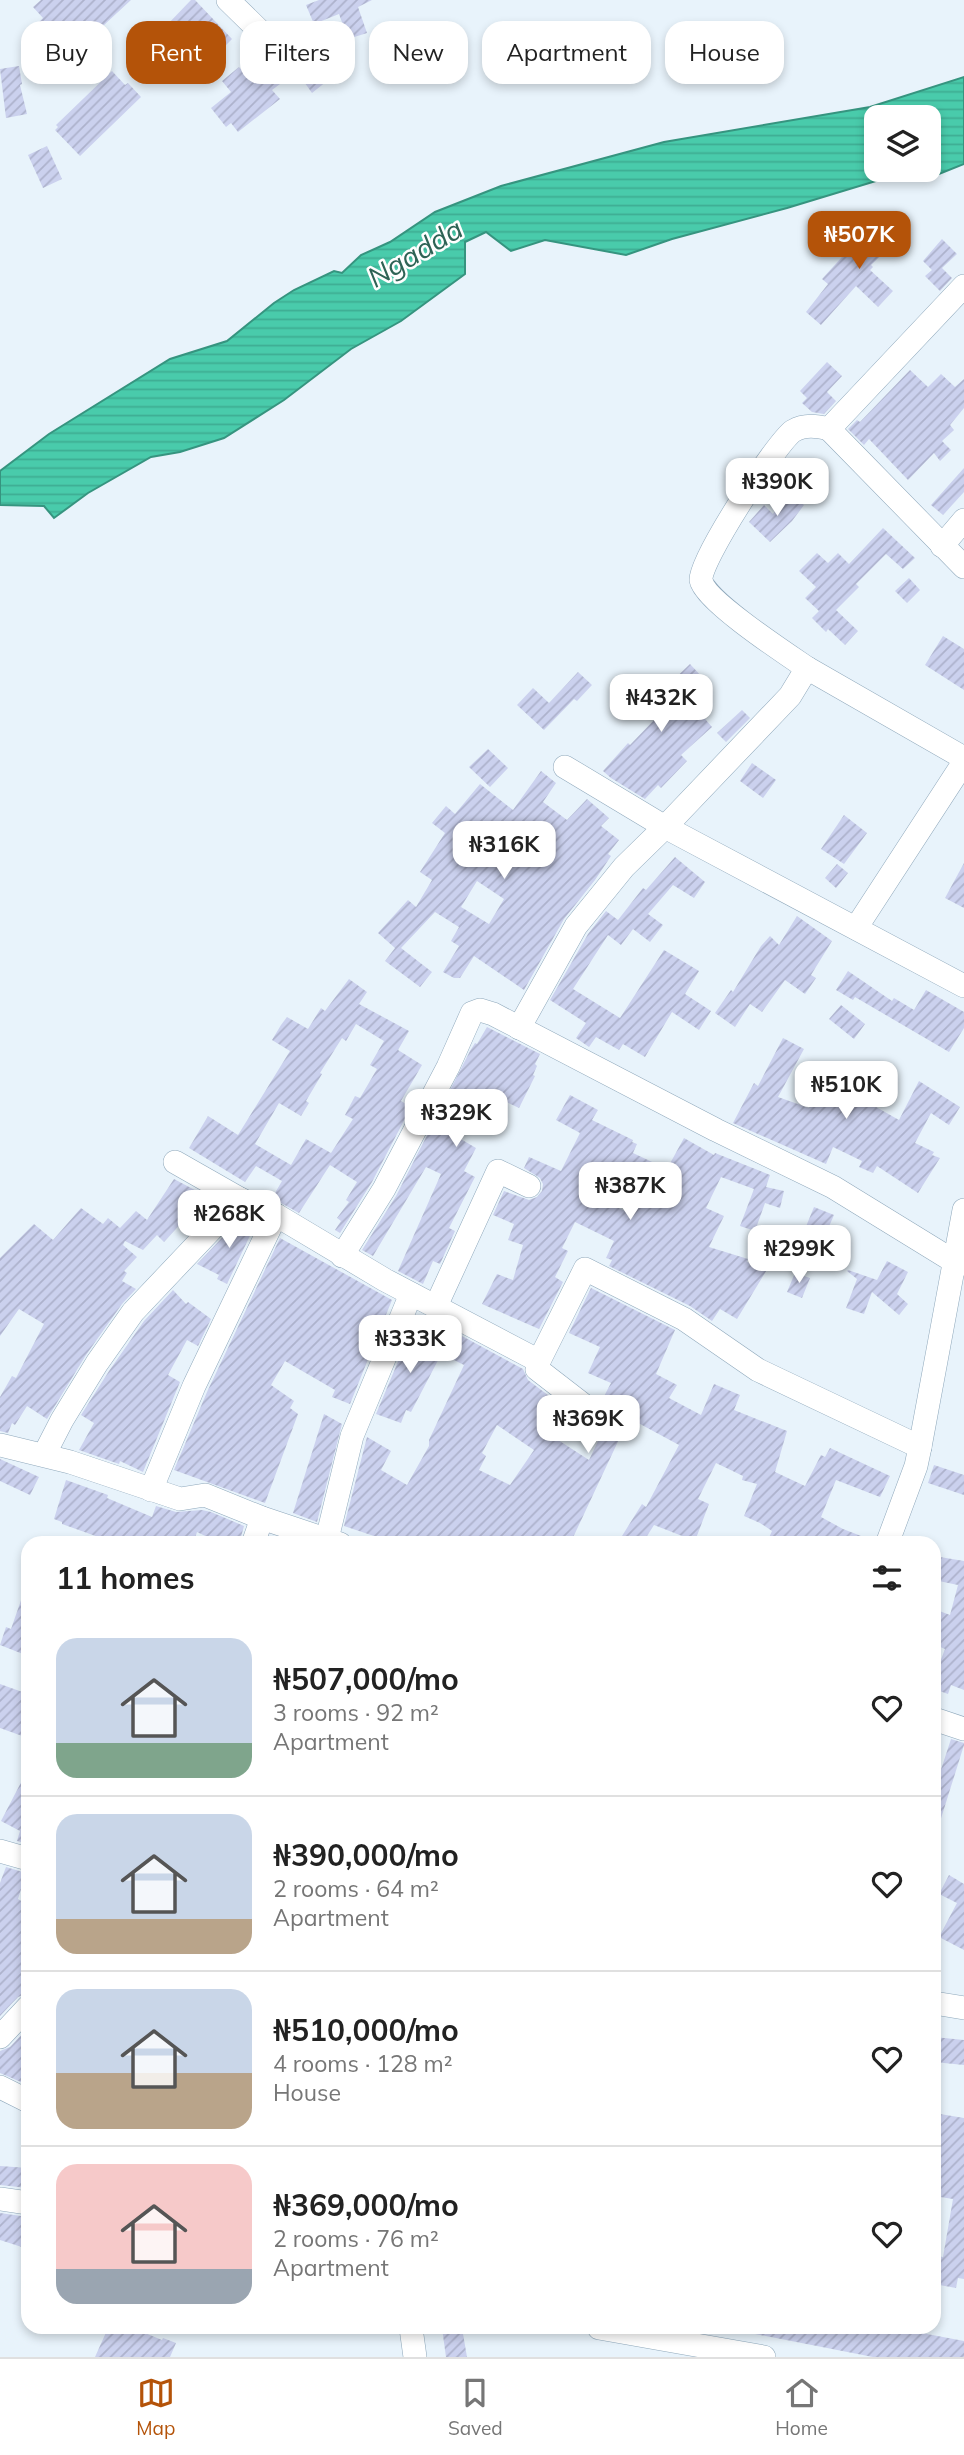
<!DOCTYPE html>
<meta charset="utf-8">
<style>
:root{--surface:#fff;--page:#f6f6f6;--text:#222;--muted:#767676;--line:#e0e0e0;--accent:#b45309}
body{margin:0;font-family:Mulish,sans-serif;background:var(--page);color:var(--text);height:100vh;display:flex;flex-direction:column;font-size:26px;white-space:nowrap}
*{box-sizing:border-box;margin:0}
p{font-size:23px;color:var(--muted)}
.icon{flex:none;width:38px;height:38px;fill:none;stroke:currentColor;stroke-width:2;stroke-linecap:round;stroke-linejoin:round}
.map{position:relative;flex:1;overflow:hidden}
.side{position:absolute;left:21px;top:1536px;width:920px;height:798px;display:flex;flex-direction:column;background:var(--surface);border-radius:21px;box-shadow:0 4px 10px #0003}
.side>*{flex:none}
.top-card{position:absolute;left:21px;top:21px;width:922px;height:63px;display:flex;gap:14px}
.fabs{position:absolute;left:864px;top:105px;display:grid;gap:14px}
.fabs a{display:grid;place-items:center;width:77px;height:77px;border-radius:14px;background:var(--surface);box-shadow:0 4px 10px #0003;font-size:35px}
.price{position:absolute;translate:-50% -60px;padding:0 16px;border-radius:14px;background:#fff;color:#222;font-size:23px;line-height:46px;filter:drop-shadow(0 2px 4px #0008)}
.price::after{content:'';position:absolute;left:50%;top:42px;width:21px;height:16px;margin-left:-10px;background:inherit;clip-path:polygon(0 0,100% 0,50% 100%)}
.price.on{background:var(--accent);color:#fff}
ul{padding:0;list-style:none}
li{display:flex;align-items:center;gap:21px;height:175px;padding:0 35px}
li+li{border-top:2px solid var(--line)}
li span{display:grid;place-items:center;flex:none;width:196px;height:140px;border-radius:21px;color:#555}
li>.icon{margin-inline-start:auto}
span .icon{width:84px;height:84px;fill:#fffc;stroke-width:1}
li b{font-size:30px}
h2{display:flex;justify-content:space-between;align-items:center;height:84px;padding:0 35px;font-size:30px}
.chip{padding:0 24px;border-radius:21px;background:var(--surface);box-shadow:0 4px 10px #0003;font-size:24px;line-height:63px}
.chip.on{background:var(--accent);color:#fff}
.tabs{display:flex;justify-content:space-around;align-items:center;height:98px;border-top:2px solid var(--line);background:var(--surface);font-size:19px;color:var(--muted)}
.tabs a{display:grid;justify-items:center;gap:4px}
.tabs .on{color:var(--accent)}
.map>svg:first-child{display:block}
.water{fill:url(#water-rules);stroke:#36947f;stroke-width:2;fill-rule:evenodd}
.building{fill:url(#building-hatch);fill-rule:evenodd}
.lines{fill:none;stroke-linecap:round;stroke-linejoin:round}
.minor-casing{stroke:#8fa8bb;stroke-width:24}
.minor{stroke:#fff;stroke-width:23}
.labels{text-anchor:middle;stroke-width:5;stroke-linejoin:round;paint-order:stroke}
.water-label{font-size:28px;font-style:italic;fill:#2e6355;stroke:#fefefe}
</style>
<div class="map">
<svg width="964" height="2357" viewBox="0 0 964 2357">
<defs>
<pattern id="water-rules" width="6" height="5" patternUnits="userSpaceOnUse" patternTransform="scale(1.75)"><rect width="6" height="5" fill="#49cbab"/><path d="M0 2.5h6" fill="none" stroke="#3ead93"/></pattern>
<pattern id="building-hatch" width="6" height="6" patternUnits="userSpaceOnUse" patternTransform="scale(1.75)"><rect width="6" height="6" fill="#cbd1ee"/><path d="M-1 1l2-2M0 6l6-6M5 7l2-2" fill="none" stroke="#adb2cc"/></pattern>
</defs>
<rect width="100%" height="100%" fill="#e8f3fb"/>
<path class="water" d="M 964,77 L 964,164 L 934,176 L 889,177 L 787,208 L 672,239 L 626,255 L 545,240 L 511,251 L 486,232 L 465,242 L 465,274 L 401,321 L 351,349 L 284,400 L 224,438 L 180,452 L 151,457 L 88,493 L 54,518 L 44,506 L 0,505 L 0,471 L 49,434 L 170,359 L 227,341 L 274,303 L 294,290 L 334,271 L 342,273 L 361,255 L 390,242 L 435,212 L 501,186 L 664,142 L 870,107 ZM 877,117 L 929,117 L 929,170 L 877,170 Z"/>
<g class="building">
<path d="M 41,0 L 131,0 L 63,63 L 32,29 L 43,18 L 33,7 Z"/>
<path d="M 191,0 L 195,0 L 232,39 L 222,49 L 210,37 L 167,81 L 152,66 L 155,63 L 142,51 Z"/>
<path d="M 319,0 L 372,0 L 358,7 L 367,33 L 348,39 L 339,14 L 314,24 L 306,5 Z"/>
<path d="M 310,57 L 327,81 L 312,93 L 295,69 Z"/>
<path d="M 265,65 L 280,84 L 272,90 L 280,99 L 238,132 L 231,123 L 226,127 L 211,108 L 231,92 L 222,81 L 239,67 L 248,78 Z"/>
<path d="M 19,66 L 22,84 L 20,85 L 27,114 L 6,118 L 0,69 Z"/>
<path d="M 112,71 L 125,85 L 128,83 L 141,97 L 80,156 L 55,130 L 58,127 L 56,125 Z"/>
<path d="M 47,146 L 62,179 L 43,188 L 28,155 Z"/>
<path d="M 893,212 L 909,229 L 871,265 L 873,267 L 870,270 L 893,291 L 878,307 L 856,286 L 821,325 L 806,312 L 828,284 L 822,279 L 851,247 L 853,249 Z"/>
<path d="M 942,239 L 957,254 L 942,268 L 952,278 L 940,291 L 925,276 L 932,270 L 923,261 Z"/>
<path d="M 827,362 L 842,376 L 827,392 L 836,401 L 824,414 L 812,412 L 802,403 L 807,398 L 800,391 Z"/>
<path d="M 910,370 L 928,387 L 941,374 L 955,387 L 964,379 L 964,408 L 950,425 L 954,430 L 942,441 L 951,450 L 940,461 L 934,453 L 908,480 L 869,439 L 864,445 L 848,429 L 857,420 L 860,422 Z"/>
<path d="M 964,468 L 964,492 L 943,515 L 931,505 Z"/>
<path d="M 789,493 L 804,505 L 792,521 L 770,542 L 749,522 L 764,505 L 773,514 Z"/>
<path d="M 883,528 L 915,558 L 903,569 L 886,554 L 856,584 L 859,587 L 836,610 L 858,631 L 845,645 L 828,629 L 826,632 L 812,618 L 819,611 L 805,598 L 816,587 L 799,571 L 817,553 L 828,563 L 838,553 L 849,564 Z"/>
<path d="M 909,578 L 920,590 L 907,603 L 895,591 Z"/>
<path d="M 943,636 L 964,649 L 964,690 L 925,665 Z"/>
<path d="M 690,664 L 702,677 L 690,688 L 707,703 L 699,712 L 712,727 L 681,755 L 687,761 L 661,788 L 658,785 L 645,799 L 611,778 L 603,771 L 628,743 L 630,745 L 654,720 L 632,703 L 641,692 L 637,688 L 649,675 L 664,689 Z"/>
<path d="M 578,672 L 592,685 L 577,701 L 574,699 L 544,730 L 517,705 L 533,688 L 549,703 Z"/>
<path d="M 742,710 L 750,718 L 726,742 L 717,733 Z"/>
<path d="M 488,749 L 508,768 L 490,787 L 469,767 Z"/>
<path d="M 752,763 L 776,780 L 763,798 L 740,781 Z"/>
<path d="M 541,771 L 556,783 L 543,802 L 567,820 L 587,799 L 609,818 L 601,826 L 619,840 L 608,854 L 611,856 L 595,880 L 564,919 L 524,990 L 474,956 L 460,978 L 454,978 L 443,972 L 459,946 L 451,941 L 459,927 L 435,912 L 401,948 L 432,972 L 420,987 L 385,961 L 395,948 L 378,933 L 408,900 L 416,907 L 432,880 L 420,872 L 445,833 L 432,823 L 446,806 L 455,814 L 480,784 L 513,810 ZM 477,881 L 504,899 L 489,924 L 461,907 Z"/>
<path d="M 844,815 L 867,833 L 844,864 L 821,849 Z"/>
<path d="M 675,857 L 705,882 L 694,898 L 673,885 L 648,914 L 663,925 L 650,942 L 633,929 L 621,945 L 608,935 L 573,989 L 620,1018 L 664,950 L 699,971 L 685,994 L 711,1011 L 699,1030 L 672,1012 L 645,1057 L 623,1044 L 619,1050 L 596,1037 L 589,1047 L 576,1038 L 586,1023 L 550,1000 L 588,934 L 606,911 L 618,920 L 643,888 L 646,890 Z"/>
<path d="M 964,863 L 964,908 L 945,898 Z"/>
<path d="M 837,864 L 848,873 L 836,888 L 825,878 Z"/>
<path d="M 797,916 L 832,941 L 811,975 L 816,978 L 805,994 L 785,980 L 762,1012 L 750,1004 L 735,1027 L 715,1013 L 731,990 L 733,992 L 761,946 L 770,936 L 779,945 Z"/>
<path d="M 848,971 L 892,1001 L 894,998 L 914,1010 L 926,990 L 964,1012 L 964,1028 L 949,1052 L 855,997 L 853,1000 L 836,990 Z"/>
<path d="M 349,979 L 367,992 L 359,1004 L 409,1031 L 398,1050 L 422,1065 L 401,1101 L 411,1107 L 372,1182 L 340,1233 L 335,1230 L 341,1221 L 337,1218 L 349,1202 L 346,1200 L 357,1182 L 330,1165 L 299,1213 L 272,1198 L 282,1181 L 256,1166 L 245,1182 L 189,1148 L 208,1116 L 238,1135 L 290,1051 L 272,1040 L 281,1025 L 287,1017 L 308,1029 L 321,1008 L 325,1011 ZM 356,1024 L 384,1041 L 370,1065 L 377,1069 L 360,1098 L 355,1096 L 345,1115 L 353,1119 L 331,1153 L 306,1139 L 291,1165 L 255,1144 L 279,1103 L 301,1116 L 309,1103 L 306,1101 L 322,1074 L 320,1073 L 342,1038 L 346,1041 Z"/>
<path d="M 841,1005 L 865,1024 L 854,1039 L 829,1019 Z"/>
<path d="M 487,1027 L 540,1054 L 535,1064 L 537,1066 L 533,1075 L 535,1076 L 519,1108 L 485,1092 L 477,1107 L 459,1097 L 442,1128 L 476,1148 L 464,1171 L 475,1177 L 449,1228 L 455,1231 L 440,1264 L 433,1261 L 423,1284 L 398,1271 L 441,1174 L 426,1167 L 373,1256 L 362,1250 L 396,1196 L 470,1051 L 475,1043 L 477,1044 Z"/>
<path d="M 783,1038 L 804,1049 L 778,1097 L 809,1108 L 819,1086 L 833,1093 L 840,1077 L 859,1085 L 871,1068 L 886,1077 L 869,1103 L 899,1120 L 919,1081 L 960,1107 L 949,1125 L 931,1113 L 915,1143 L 934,1152 L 932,1155 L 940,1158 L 918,1193 L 877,1166 L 873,1173 L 859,1167 L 862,1161 L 833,1147 L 826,1164 L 733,1123 L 754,1083 L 758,1086 Z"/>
<path d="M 570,1095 L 598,1110 L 592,1120 L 633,1140 L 632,1142 L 637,1144 L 633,1153 L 667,1169 L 684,1138 L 714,1155 L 715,1153 L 770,1175 L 766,1187 L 784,1191 L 780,1208 L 765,1203 L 755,1231 L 740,1226 L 754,1189 L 721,1177 L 706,1208 L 724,1216 L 709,1247 L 748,1259 L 747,1262 L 768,1268 L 737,1319 L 720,1309 L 712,1321 L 690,1306 L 609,1266 L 612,1260 L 606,1258 L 614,1241 L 575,1222 L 562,1248 L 568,1251 L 555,1277 L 563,1282 L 539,1329 L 482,1304 L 497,1274 L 513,1280 L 523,1245 L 508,1240 L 514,1224 L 493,1215 L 504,1191 L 529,1200 L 537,1197 L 542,1191 L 543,1184 L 540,1178 L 524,1168 L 529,1157 L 561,1171 L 580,1133 L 556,1120 ZM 601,1166 L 638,1185 L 625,1211 L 587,1193 Z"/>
<path d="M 174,1179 L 206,1196 L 197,1209 L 195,1208 L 164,1242 L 157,1235 L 143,1250 L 125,1241 L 123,1245 L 137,1257 L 124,1271 L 127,1273 L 122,1281 L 136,1289 L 122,1304 L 86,1355 L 47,1419 L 27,1406 L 15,1425 L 12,1423 L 8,1433 L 0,1431 L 0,1397 L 12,1376 L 16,1378 L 44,1324 L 19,1309 L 0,1336 L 0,1258 L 34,1224 L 53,1240 L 81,1208 L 103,1224 L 108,1218 L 120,1228 L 136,1211 L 147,1220 Z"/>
<path d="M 814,1207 L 834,1215 L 824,1238 L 805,1229 Z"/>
<path d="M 243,1216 L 256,1223 L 227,1284 L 217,1279 L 219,1275 L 197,1264 Z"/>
<path d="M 280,1238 L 392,1300 L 350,1404 L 332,1397 L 335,1390 L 285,1361 L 271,1385 L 294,1401 L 290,1408 L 298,1414 L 265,1503 L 174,1470 L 207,1392 Z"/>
<path d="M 887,1261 L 908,1272 L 897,1294 L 908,1304 L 899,1315 L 872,1292 L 864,1314 L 846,1308 L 857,1279 L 847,1271 L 848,1270 L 877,1280 Z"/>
<path d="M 795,1273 L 810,1278 L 802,1298 L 787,1292 Z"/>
<path d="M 591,1288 L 675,1330 L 656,1374 L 677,1385 L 669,1398 L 701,1415 L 714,1384 L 740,1395 L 734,1410 L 787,1431 L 775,1472 L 805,1486 L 821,1455 L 825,1457 L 830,1448 L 890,1476 L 880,1497 L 836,1480 L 821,1517 L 843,1529 L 874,1541 L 873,1544 L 766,1544 L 772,1531 L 760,1523 L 744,1516 L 757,1484 L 742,1480 L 743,1476 L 716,1463 L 698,1499 L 709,1504 L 695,1541 L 654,1525 L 642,1544 L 617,1544 L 642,1504 L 646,1507 L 679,1445 L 629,1418 L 570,1544 L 398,1544 L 344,1526 L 367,1437 L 391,1451 L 381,1470 L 407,1485 L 429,1446 L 429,1440 L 464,1365 L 452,1359 L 462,1336 L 523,1369 L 528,1380 L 565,1408 L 556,1420 L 564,1425 L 555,1438 L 589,1460 L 613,1410 L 601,1402 L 611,1383 L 588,1373 L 600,1347 L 569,1333 ZM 497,1425 L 534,1450 L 510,1485 L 479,1470 L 486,1456 L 482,1453 Z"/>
<path d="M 173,1290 L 186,1304 L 188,1302 L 211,1319 L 198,1346 L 187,1340 L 168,1375 L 180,1382 L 143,1472 L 120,1461 L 119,1464 L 79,1450 L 94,1423 L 81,1415 L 109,1371 L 144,1321 Z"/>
<path d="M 413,1326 L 427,1332 L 425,1336 L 446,1345 L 411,1412 L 406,1410 L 401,1423 L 376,1414 Z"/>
<path d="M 324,1414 L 342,1424 L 317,1522 L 293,1513 Z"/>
<path d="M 0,1459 L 39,1477 L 30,1495 L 0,1481 Z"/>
<path d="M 934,1465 L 964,1475 L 964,1495 L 928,1483 Z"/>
<path d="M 66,1480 L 108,1495 L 107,1498 L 152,1517 L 156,1506 L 176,1512 L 202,1510 L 211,1512 L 244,1526 L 239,1544 L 222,1544 L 197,1532 L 193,1544 L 132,1544 L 106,1536 L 104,1539 L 62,1524 L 62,1522 L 54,1519 Z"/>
<path d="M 934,1556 L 964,1561 L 964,1690 L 951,1685 L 948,1694 L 934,1689 L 934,1678 L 945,1649 L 938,1646 L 940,1642 L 934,1640 L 934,1609 L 950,1615 L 958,1585 L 934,1580 Z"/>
<path d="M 26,1586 L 28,1586 L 28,1656 L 0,1645 L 6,1627 L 11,1629 Z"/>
<path d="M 0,1684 L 28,1694 L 28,1728 L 25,1737 L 0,1728 Z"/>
<path d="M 951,1739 L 964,1743 L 964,1745 L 938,1828 L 934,1827 L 934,1791 Z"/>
<path d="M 28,1769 L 28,1844 L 17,1841 L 20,1831 L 1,1821 Z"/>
<path d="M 6,1867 L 26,1873 L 18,1899 L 28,1905 L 28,1993 L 18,1997 L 0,2016 L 0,1883 Z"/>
<path d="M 949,1875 L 964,1884 L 964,1950 L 939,1937 L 957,1903 L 939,1894 Z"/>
<path d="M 28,2028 L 28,2085 L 0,2073 L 0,2051 L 10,2047 Z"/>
<path d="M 934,2037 L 964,2040 L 964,2065 L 934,2062 Z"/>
<path d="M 934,2113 L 964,2118 L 964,2279 L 958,2278 L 956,2288 L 934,2284 L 934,2255 L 943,2257 L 953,2199 L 934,2196 Z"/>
<path d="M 0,2166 L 28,2168 L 28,2188 L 0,2185 Z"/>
<path d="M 0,2213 L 28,2217 L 28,2249 L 0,2240 Z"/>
<path d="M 108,2328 L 133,2328 L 162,2340 L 163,2338 L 176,2343 L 170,2357 L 95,2357 Z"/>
<path d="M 442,2328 L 462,2328 L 467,2357 L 446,2357 Z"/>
<path d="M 756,2328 L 885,2328 L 906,2330 L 964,2341 L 964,2357 L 873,2357 L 755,2334 Z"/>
</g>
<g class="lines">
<defs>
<g id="minor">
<path d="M 228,0 L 273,44"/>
<path d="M 964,286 L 829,429 L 964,567"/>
<path d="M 942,546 L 964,520"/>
<path d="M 807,668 C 788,655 704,600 701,580 C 698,563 776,443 793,431 C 805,424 817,426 829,429"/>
<path d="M 565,767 L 665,827 L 964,986"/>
<path d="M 856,928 L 964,762"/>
<path d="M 519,1028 L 576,926 L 624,867 L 665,827 L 790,696 L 807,668 L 964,758"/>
<path d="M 175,1162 L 240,1199"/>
<path d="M 342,1256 L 384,1189 L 448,1067 L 472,1013 L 480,1010 L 493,1014 L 716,1130 L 833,1187 L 955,1262 L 964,1264"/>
<path d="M 436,1306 L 498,1171 L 529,1186"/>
<path d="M 539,1361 L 537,1369 L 590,1410"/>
<path d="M 0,1445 L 70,1462 L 180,1499 L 205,1495 L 262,1518 L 340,1544"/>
<path d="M 44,1455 L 62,1420 L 97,1363 L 133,1312 L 240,1199 L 276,1215"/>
<path d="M 151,1490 L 194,1386 L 276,1215 L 385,1280 L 539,1361 L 585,1269 L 684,1319 L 758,1370 L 920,1447"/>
<path d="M 327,1539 L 352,1436 L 411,1294"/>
<path d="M 253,1544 L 262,1518"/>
<path d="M 887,1544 L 916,1466 L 920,1447 L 964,1210"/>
<path d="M 934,1719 L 964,1729"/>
<path d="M 0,1851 L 28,1859"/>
<path d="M 934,2003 L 964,2008"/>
<path d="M 0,2037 L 28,2007"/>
<path d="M 0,2087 L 28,2101"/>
<path d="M 0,2199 L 28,2203"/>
<path d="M 411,2328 L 415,2357"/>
<path d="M 599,2328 L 764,2357"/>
</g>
</defs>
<use href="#minor" class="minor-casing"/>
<use href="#minor" class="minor"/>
</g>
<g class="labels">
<g class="water-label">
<text transform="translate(415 253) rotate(-31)" y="10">Ngadda</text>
</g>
</g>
</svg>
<div class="fabs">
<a><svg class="icon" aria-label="layers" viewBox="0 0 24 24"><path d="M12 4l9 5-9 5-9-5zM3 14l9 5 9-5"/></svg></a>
</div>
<b class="price on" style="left:859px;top:271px">₦507K</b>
<b class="price" style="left:777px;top:518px">₦390K</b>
<b class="price" style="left:661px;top:734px">₦432K</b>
<b class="price" style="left:504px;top:881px">₦316K</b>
<b class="price" style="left:846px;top:1121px">₦510K</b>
<b class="price" style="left:456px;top:1149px">₦329K</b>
<b class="price" style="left:630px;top:1222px">₦387K</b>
<b class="price" style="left:229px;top:1250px">₦268K</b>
<b class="price" style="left:799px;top:1285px">₦299K</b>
<b class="price" style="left:410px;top:1375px">₦333K</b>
<b class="price" style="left:588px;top:1455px">₦369K</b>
<div class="top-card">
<a class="chip">Buy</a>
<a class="chip on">Rent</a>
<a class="chip">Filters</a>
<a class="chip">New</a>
<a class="chip">Apartment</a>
<a class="chip">House</a>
</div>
<section class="side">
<h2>11 homes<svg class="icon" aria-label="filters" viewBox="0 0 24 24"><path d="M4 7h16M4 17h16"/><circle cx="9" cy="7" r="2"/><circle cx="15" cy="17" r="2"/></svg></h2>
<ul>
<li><span style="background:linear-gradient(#c9d6e8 75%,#7fa58c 0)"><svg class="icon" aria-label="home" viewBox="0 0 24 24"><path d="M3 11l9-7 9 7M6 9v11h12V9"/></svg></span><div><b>₦507,000/mo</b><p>3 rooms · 92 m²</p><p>Apartment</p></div><svg class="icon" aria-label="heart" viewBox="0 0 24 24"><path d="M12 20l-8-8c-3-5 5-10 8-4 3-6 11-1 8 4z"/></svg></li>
<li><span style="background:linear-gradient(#c9d6e8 75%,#b9a48a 0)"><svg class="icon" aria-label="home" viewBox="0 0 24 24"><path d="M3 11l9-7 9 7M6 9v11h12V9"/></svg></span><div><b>₦390,000/mo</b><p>2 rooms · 64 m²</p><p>Apartment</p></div><svg class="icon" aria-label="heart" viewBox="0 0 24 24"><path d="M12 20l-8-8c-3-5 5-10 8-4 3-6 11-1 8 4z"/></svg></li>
<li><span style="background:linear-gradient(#c9d6e8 60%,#b9a48a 0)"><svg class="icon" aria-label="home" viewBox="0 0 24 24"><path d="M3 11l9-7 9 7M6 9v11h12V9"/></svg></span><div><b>₦510,000/mo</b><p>4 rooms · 128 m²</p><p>House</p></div><svg class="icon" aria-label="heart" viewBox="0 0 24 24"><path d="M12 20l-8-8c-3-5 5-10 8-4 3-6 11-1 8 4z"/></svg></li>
<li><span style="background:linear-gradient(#f6c9c9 75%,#9aa5b1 0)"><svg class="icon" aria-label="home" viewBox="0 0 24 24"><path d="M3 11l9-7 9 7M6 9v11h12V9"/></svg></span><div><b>₦369,000/mo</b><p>2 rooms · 76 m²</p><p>Apartment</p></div><svg class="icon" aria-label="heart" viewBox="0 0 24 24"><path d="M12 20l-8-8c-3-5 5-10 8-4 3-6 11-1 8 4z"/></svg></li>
</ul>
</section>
</div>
<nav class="tabs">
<a class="on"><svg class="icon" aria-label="map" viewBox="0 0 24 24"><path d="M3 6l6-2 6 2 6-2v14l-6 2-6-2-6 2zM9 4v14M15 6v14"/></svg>Map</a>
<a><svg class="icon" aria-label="saved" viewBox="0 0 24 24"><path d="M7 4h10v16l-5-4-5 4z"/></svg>Saved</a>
<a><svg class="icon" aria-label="home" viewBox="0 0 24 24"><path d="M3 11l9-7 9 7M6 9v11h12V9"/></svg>Home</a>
</nav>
